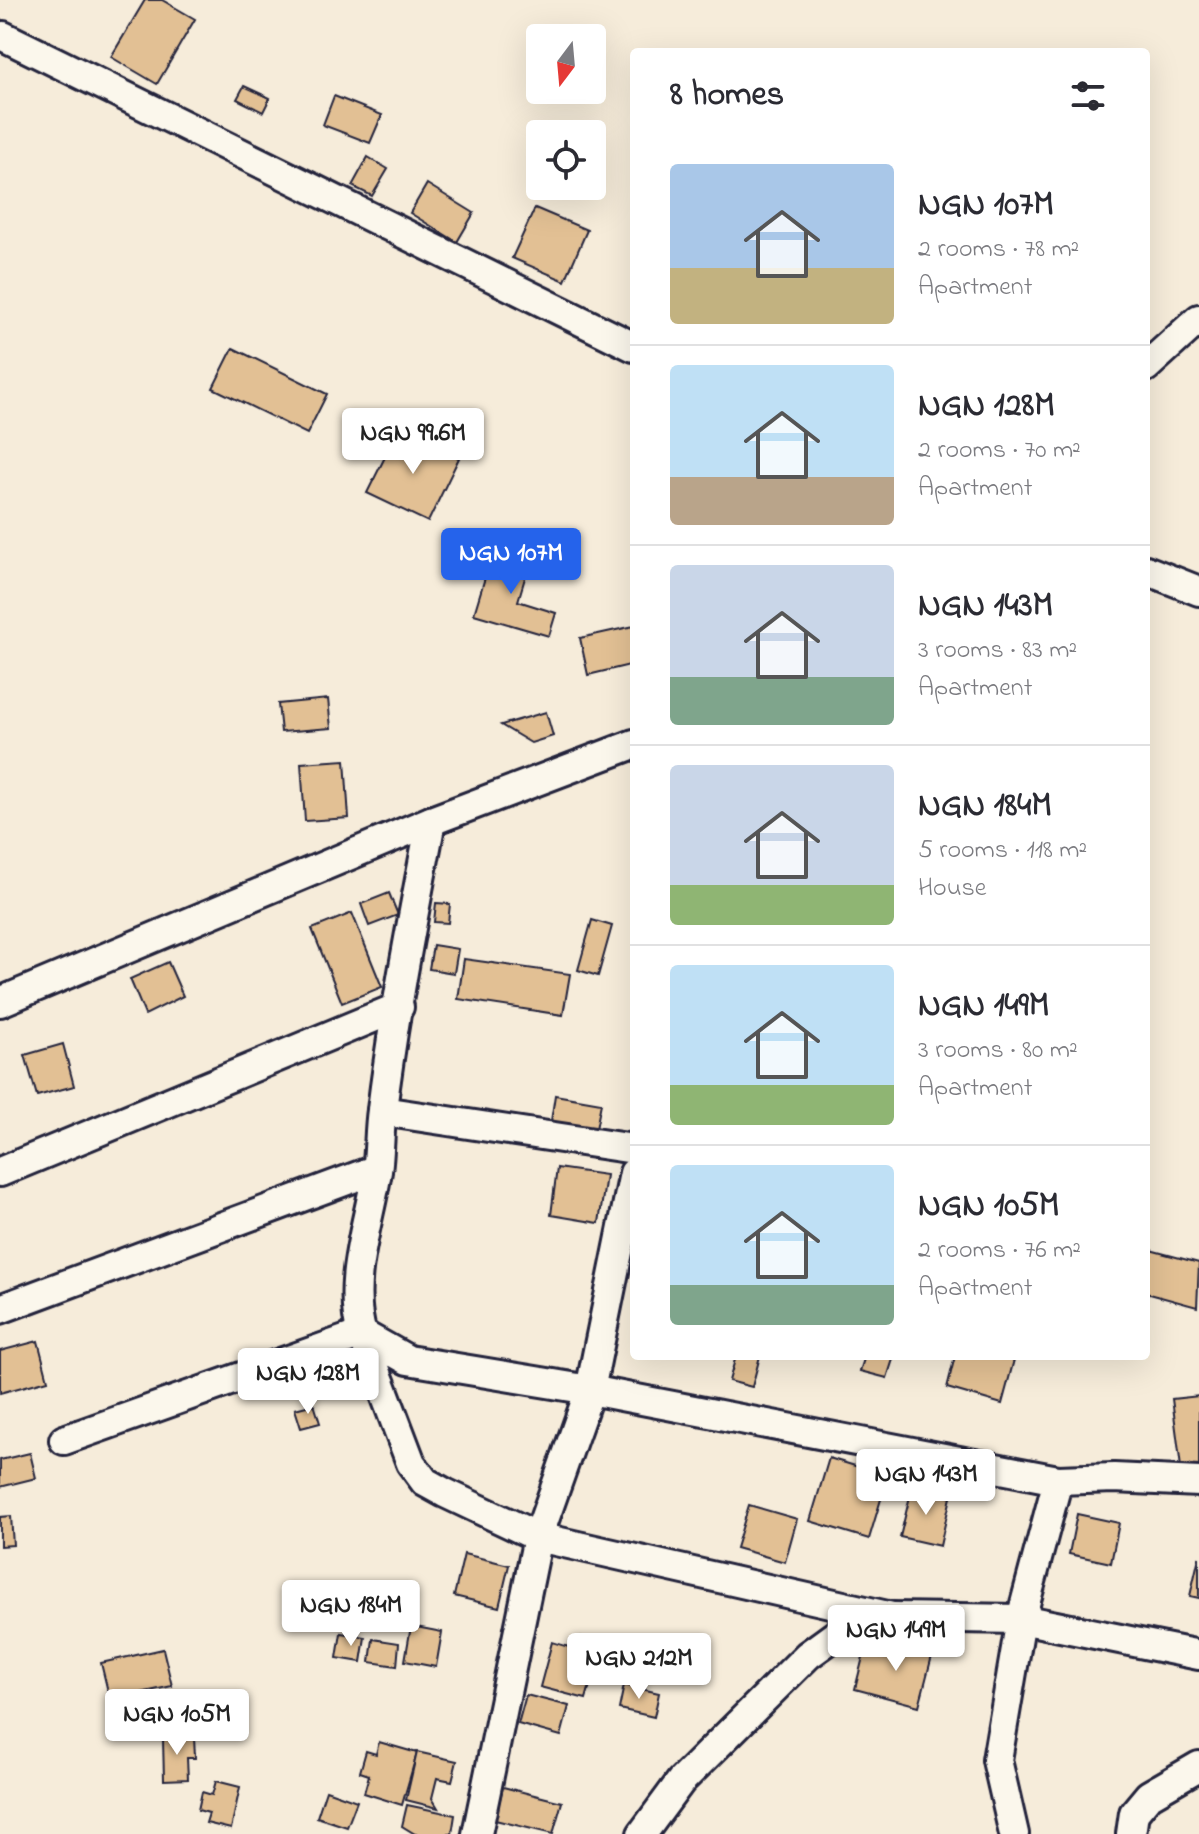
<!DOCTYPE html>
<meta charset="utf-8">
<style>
:root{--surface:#fff;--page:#f7f7f7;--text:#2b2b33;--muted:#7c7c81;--line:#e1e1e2;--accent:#2563eb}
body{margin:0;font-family:"Indie Flower",sans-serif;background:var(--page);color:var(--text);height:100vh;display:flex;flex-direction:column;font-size:30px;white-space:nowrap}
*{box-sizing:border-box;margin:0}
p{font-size:26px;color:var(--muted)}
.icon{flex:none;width:44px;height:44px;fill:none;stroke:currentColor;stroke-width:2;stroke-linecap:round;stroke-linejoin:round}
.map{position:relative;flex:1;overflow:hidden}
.drawer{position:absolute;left:630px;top:48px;width:520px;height:1312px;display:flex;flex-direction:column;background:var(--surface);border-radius:8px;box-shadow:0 8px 32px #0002}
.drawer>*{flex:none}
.needle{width:52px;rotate:196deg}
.buttons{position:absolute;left:526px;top:24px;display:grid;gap:16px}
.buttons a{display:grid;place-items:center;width:80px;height:80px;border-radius:8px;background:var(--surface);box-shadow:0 8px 32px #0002;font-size:40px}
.price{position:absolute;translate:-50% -68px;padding:0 18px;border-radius:8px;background:#fff;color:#222;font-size:26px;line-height:52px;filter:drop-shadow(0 2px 4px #0008)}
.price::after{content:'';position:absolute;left:50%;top:48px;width:24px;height:18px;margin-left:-12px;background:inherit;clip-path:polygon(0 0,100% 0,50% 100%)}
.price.on{background:var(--accent);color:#fff}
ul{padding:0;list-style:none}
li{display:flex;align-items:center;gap:24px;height:200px;padding:0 40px}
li+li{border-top:2px solid var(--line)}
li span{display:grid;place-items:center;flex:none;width:224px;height:160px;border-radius:8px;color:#555}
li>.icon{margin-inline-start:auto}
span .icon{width:96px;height:96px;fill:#fffc;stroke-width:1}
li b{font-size:34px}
h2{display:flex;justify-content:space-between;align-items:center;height:96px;padding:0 40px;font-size:34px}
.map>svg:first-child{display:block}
.building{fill:#e2c094;stroke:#22223b;stroke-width:2}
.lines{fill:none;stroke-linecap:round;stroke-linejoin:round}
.street-casing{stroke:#22223b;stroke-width:34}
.street{stroke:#fbf7ec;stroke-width:28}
</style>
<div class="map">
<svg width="1199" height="1834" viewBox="0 0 1199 1834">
<rect width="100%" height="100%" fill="#f6ecda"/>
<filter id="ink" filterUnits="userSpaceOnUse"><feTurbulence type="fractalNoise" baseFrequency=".0125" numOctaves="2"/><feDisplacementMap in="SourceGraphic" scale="16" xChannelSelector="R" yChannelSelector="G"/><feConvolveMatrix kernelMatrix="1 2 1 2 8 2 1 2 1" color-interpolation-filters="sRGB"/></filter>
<g filter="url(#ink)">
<g class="building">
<path d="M 145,0 L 162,0 L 195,19 L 157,84 L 111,57 Z"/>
<path d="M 244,86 L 270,98 L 263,112 L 237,99 Z"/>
<path d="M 334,96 L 382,115 L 370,143 L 323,125 Z"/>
<path d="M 368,157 L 388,169 L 372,196 L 352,186 Z"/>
<path d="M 427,184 L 474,213 L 457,242 L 410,213 Z"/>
<path d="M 535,208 L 587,230 L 565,281 L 512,258 Z"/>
<path d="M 233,348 L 327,394 L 307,434 L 213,388 Z"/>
<path d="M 399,429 L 459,458 L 428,522 L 367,493 Z"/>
<path d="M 493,551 L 530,561 L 518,601 L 556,613 L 549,636 L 474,614 Z"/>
<path d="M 634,626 L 634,664 L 588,675 L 580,638 Z"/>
<path d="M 328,699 L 331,728 L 281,732 L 278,704 Z"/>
<path d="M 546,712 L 553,736 L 531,743 L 501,725 Z"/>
<path d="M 345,760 L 349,818 L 305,821 L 301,763 Z"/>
<path d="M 389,893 L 398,915 L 369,926 L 361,904 Z"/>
<path d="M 436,903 L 450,904 L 448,923 L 434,922 Z"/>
<path d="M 352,913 L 382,987 L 342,1003 L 312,929 Z"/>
<path d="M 592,920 L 612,926 L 598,976 L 578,970 Z"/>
<path d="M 433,945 L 458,949 L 454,973 L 429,969 Z"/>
<path d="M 464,959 L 570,974 L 563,1015 L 458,999 Z"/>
<path d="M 168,962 L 183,996 L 145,1015 L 130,979 Z"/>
<path d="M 63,1044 L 74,1086 L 37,1096 L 25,1055 Z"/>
<path d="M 555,1095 L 601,1103 L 596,1129 L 551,1121 Z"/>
<path d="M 557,1168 L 606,1175 L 599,1223 L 551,1215 Z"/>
<path d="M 1150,1250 L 1199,1263 L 1197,1307 L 1146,1293 L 1146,1266 Z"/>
<path d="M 38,1341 L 48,1380 L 0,1393 L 0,1351 Z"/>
<path d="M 736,1356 L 760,1356 L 752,1387 L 729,1381 Z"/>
<path d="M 865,1356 L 894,1356 L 887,1378 L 860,1371 Z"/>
<path d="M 955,1356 L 1015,1356 L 1002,1404 L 947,1388 Z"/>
<path d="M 1199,1396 L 1199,1473 L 1182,1475 L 1172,1399 Z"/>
<path d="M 314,1404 L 320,1423 L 301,1428 L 295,1409 Z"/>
<path d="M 30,1453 L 36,1478 L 0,1487 L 0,1460 Z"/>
<path d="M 829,1458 L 888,1476 L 869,1539 L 810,1521 Z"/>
<path d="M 912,1488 L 951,1497 L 940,1546 L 900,1537 Z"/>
<path d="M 749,1505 L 797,1519 L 785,1562 L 736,1548 Z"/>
<path d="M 1077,1514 L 1119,1523 L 1111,1563 L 1069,1554 Z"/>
<path d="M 11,1516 L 13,1545 L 0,1546 L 0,1517 Z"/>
<path d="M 464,1554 L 509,1565 L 499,1607 L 454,1596 Z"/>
<path d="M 1199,1557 L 1199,1598 L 1190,1596 Z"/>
<path d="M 411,1626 L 442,1632 L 436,1667 L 405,1661 Z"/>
<path d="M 341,1633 L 365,1637 L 361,1662 L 337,1658 Z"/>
<path d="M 582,1637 L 602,1643 L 586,1699 L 540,1687 L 552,1642 L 579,1650 Z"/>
<path d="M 373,1639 L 399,1643 L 397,1666 L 370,1662 Z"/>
<path d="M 888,1641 L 933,1652 L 919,1706 L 855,1689 L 864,1653 L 884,1658 Z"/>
<path d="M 163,1649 L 172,1686 L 110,1700 L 101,1663 Z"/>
<path d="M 624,1685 L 659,1693 L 654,1717 L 619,1709 Z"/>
<path d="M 526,1695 L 569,1706 L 561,1736 L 518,1724 Z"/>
<path d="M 194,1737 L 195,1758 L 187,1758 L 188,1779 L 164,1780 L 163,1738 Z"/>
<path d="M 379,1742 L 417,1753 L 402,1805 L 364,1793 L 369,1775 L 360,1772 L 366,1751 L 376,1754 Z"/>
<path d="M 417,1752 L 457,1761 L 452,1781 L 437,1778 L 432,1798 L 438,1808 L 406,1800 Z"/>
<path d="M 216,1781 L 240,1787 L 231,1829 L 206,1823 L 209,1813 L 198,1810 L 202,1792 L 212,1795 Z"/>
<path d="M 503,1787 L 562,1802 L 553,1834 L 495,1820 Z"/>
<path d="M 326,1790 L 357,1801 L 347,1827 L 317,1817 Z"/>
<path d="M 407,1805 L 455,1815 L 452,1834 L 415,1834 L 402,1826 Z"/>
</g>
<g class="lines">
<defs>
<g id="street">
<path d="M 3,36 L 634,347"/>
<path d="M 1146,367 L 1199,319"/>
<path d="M 1146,570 L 1199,591"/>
<path d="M 431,821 C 413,917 394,1013 382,1110 C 379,1130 380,1151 377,1171 C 369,1223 346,1282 362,1334 L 411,1463 L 425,1482 L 445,1493 L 538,1537 L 892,1617"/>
<path d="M 0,1002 L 431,821 L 634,744"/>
<path d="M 382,1111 L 634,1149"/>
<path d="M 0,1172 L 399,1007"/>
<path d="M 0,1309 L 377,1169"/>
<path d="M 64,1440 L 362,1334 L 408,1360 L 590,1390 L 1058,1480"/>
<path d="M 477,1834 L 538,1537 L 590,1390 L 634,1173"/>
<path d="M 642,1834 L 681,1781 L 808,1655 L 848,1626 L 892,1617 L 1021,1619 L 1199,1655"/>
<path d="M 1014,1834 L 997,1760 L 1021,1619 L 1058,1480 L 1114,1478 L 1199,1482"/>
<path d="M 1131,1834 L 1134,1813 L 1149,1795 L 1199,1766"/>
</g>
</defs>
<use href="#street" class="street-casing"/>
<use href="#street" class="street"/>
</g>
</g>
</svg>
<div class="buttons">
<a><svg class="needle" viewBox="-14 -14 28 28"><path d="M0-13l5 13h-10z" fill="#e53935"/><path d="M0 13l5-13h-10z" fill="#7c7c81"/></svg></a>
<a><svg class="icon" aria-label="locate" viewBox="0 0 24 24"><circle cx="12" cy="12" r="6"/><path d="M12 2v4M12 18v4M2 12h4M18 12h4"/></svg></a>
</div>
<b class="price" style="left:413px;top:476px">NGN 99.6M</b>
<b class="price on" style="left:511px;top:596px">NGN 107M</b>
<b class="price" style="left:308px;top:1416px">NGN 128M</b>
<b class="price" style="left:926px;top:1517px">NGN 143M</b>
<b class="price" style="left:351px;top:1648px">NGN 184M</b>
<b class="price" style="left:896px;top:1673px">NGN 149M</b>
<b class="price" style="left:639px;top:1701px">NGN 212M</b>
<b class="price" style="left:177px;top:1757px">NGN 105M</b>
<section class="drawer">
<h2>8 homes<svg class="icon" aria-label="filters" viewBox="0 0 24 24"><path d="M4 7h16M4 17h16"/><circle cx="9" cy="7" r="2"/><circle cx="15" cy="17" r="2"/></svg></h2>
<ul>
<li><span style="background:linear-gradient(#a9c7e8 65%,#c2b280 0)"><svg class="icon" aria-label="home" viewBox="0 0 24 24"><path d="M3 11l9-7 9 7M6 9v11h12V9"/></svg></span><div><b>NGN 107M</b><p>2 rooms · 78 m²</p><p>Apartment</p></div></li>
<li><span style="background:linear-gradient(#bfe0f5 70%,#b9a48a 0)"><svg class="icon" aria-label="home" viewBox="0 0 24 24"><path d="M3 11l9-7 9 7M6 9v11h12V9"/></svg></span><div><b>NGN 128M</b><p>2 rooms · 70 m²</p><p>Apartment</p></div></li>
<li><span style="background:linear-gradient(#c9d6e8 70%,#7fa58c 0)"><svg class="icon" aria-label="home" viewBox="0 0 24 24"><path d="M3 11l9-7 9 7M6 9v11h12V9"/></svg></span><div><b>NGN 143M</b><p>3 rooms · 83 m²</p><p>Apartment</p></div></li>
<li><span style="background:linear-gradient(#c9d6e8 75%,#8fb573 0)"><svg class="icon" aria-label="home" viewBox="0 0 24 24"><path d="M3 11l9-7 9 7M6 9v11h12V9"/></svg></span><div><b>NGN 184M</b><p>5 rooms · 118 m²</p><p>House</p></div></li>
<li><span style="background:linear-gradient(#bfe0f5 75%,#8fb573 0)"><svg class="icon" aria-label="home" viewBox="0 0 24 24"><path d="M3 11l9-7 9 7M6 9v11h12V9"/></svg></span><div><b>NGN 149M</b><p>3 rooms · 80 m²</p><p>Apartment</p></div></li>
<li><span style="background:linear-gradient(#bfe0f5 75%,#7fa58c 0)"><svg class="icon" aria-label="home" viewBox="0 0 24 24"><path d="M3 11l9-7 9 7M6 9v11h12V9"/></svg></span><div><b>NGN 105M</b><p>2 rooms · 76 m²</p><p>Apartment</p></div></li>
</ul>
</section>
</div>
